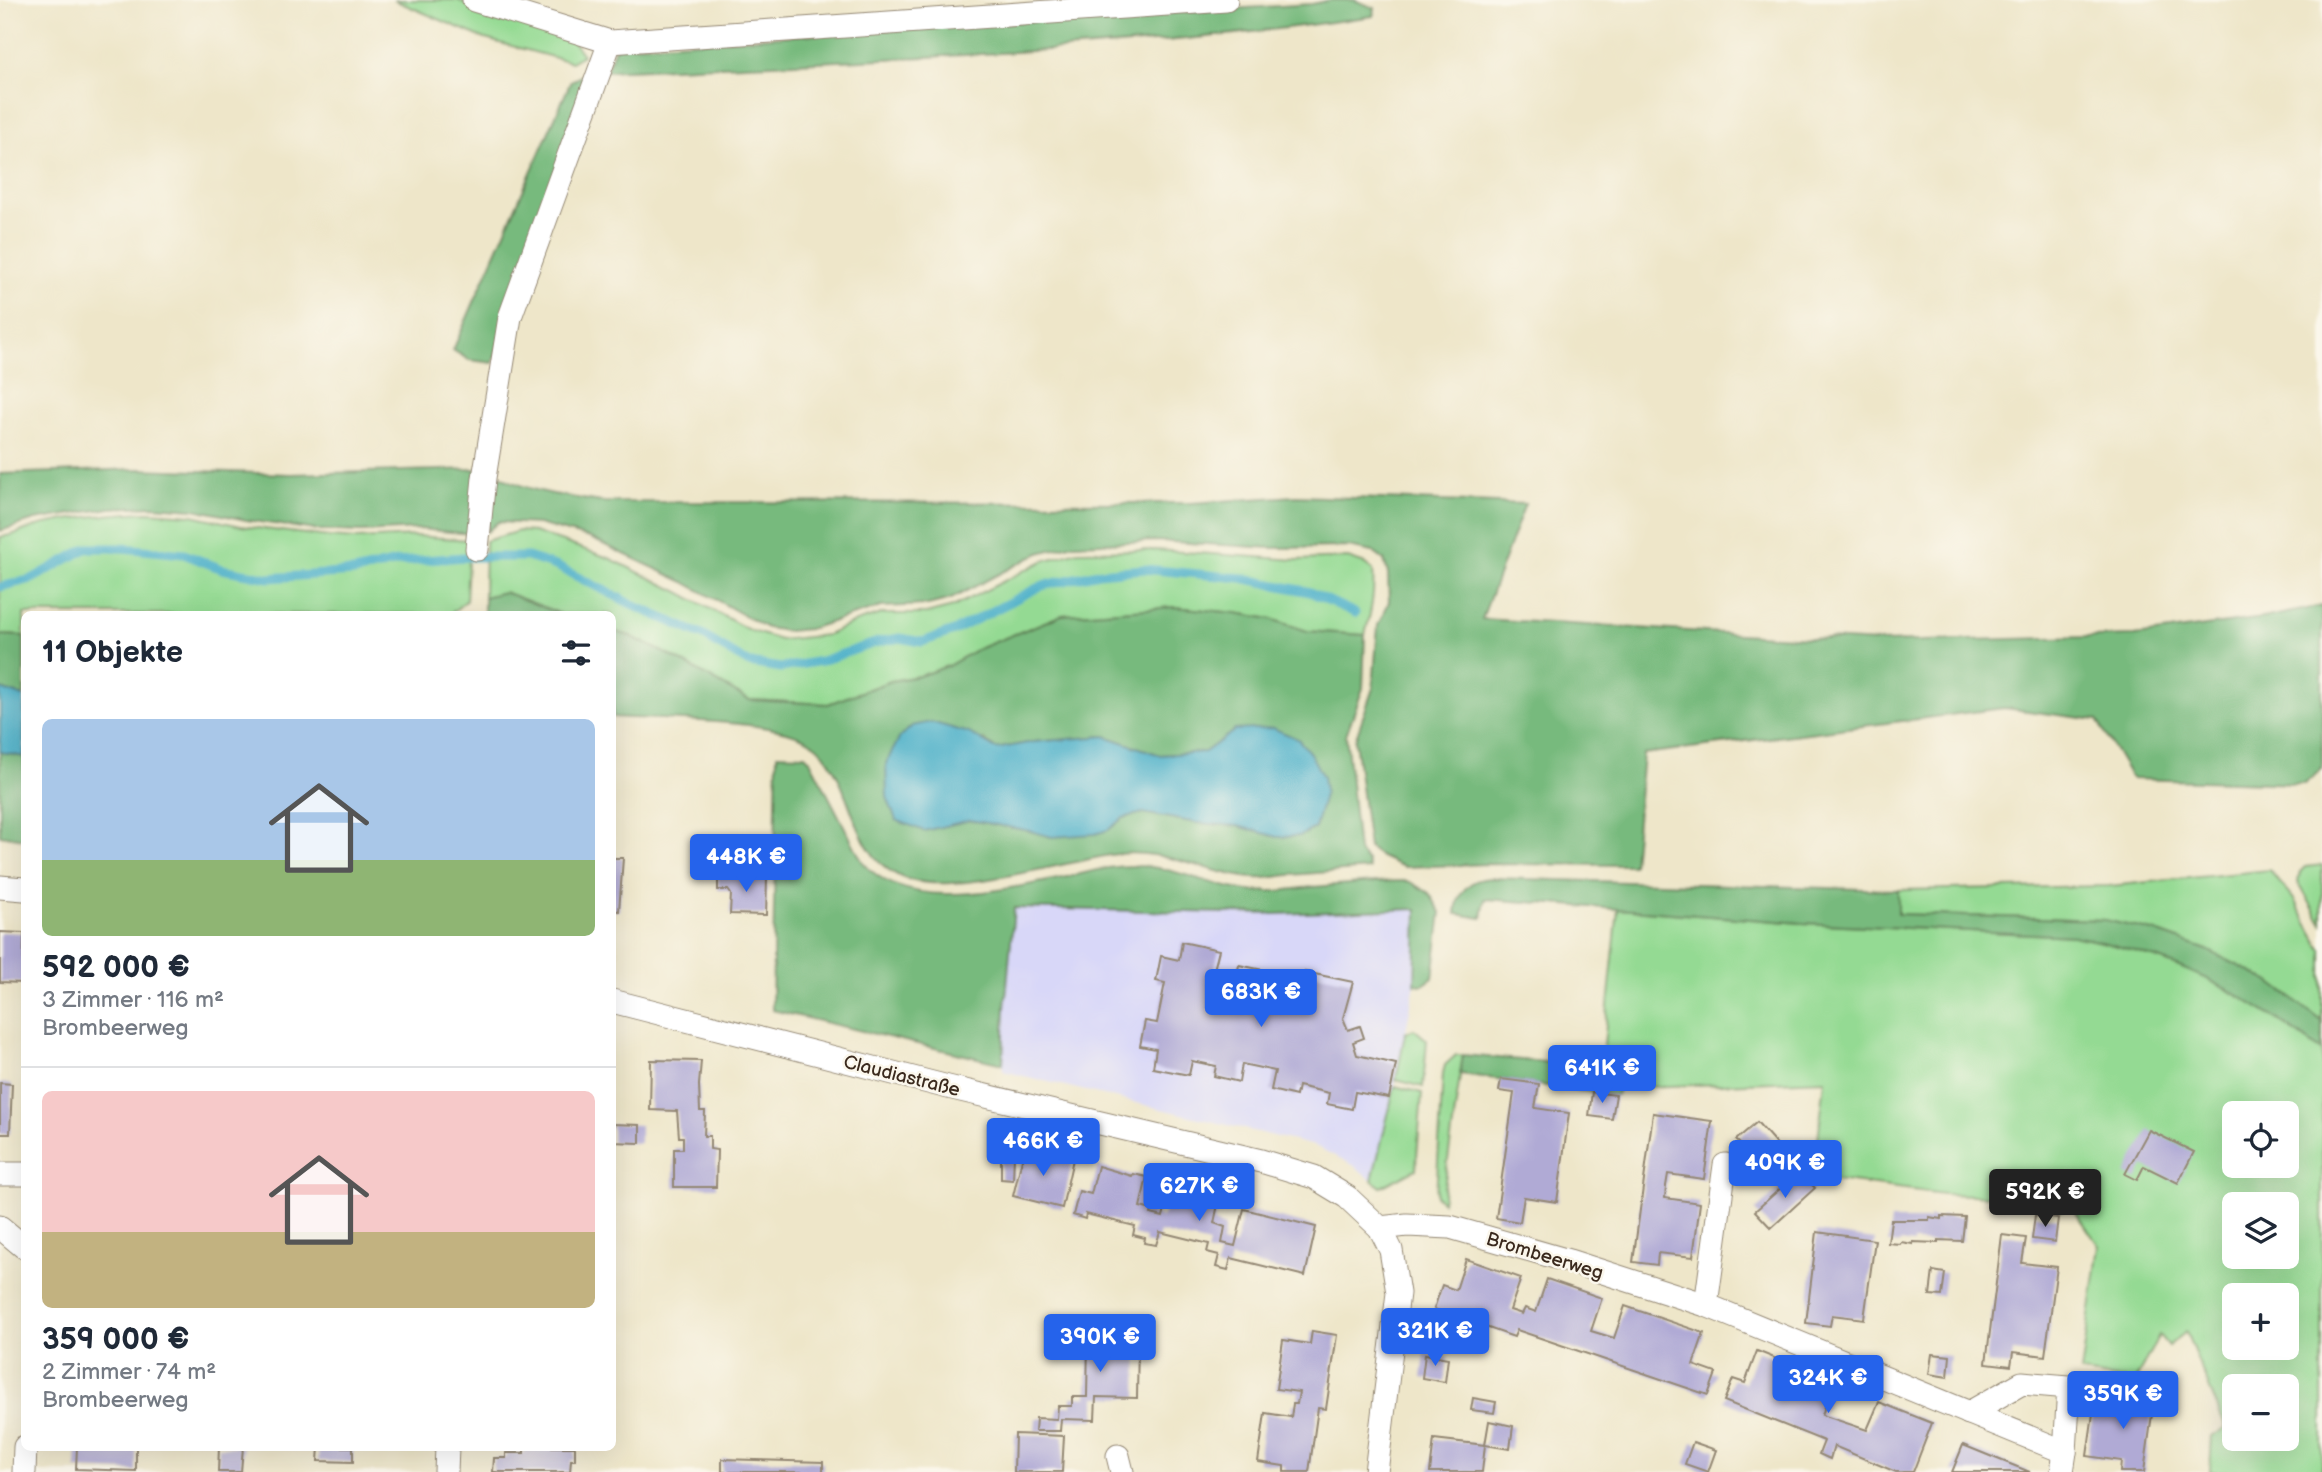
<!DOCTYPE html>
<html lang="de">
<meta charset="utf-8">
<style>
:root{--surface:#fff;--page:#f6f6f7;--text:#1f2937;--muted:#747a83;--line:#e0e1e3;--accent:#2563eb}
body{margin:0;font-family:"Balsamiq Sans",sans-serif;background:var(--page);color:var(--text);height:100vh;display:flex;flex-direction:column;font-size:26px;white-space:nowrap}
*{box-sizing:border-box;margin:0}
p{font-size:23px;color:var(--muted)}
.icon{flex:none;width:38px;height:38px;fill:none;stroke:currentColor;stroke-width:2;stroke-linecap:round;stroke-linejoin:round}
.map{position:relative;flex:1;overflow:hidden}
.sheet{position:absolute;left:21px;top:611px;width:595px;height:840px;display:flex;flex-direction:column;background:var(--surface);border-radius:10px;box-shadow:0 7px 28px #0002}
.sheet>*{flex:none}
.tools{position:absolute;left:2222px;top:1101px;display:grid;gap:14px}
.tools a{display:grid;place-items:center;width:77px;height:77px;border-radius:10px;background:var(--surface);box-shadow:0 7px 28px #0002;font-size:35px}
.price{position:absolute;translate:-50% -60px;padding:0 16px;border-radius:7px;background:var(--accent);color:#fff;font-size:23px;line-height:46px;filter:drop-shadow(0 2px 4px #0008)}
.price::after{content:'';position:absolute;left:50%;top:42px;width:21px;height:16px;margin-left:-10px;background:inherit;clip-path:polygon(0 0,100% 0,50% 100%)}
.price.on{background:#222;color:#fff}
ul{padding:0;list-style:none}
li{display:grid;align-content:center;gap:14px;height:371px;padding:0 21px}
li+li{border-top:2px solid var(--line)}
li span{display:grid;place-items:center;height:217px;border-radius:10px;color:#555}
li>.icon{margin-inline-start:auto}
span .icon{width:126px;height:126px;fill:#fffc;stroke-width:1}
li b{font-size:30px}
h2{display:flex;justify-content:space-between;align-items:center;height:84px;padding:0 21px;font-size:30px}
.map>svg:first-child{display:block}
.built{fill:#d8d7f8}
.green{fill:#94da93;stroke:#688258;stroke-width:2;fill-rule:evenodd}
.forest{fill:#77ba7d;stroke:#59724e;stroke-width:2;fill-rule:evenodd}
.water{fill:#49afc8;stroke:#426c73;stroke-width:2}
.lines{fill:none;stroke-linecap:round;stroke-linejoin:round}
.stream{stroke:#49afc8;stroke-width:9}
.building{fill:#b0aad5}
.street-casing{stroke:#948874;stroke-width:25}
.street{stroke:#fff;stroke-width:23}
.labels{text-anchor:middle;stroke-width:5;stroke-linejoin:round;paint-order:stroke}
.street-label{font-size:19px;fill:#3b2a1e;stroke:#fbf7ec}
</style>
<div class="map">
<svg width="2322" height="1472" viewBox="0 0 2322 1472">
<rect width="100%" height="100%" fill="#fbf7ec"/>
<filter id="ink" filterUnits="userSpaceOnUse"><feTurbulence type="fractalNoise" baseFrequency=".0143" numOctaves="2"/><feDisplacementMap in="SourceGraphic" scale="14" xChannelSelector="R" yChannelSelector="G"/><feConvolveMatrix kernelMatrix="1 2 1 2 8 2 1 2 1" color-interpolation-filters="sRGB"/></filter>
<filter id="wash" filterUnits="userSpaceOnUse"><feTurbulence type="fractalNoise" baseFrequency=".00686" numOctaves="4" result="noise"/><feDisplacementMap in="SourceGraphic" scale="28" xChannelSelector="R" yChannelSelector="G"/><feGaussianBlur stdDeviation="1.57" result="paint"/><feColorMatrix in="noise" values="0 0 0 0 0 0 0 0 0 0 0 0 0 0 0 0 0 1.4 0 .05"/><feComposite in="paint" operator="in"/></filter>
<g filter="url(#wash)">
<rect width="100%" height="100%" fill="#eee6c9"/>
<path class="built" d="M 1013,908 L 1274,914 L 1418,909 L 1415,984 L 1395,1086 L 1372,1180 L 1353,1165 L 1315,1146 L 1003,1071 L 1005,1008 Z"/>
<g class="green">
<path d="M 394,0 L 458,0 L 474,7 L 569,36 L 583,55 L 571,62 L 485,39 Z"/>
<path d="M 147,512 L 192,515 L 241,526 L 329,537 L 357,539 L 416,536 L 469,540 L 466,601 L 450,614 L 24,614 L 24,636 L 0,635 L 0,537 C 13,536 24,530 37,526 C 73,517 110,514 147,512 Z"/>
<path d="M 519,531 L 534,532 L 609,558 L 679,592 L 749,630 L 780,640 L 827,635 L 853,623 L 881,614 L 926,614 L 953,607 L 1043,561 L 1078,551 L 1155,550 L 1297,560 L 1348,558 L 1365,564 L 1373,570 C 1375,593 1371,612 1365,635 L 1307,631 L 1271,619 L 1236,613 L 1175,607 L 1062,615 L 978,649 L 948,666 L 919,676 L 891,681 L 828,704 L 749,700 L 675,658 L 630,636 L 613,631 L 612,614 L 561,614 L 504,592 L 484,597 L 485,541 Z"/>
<path d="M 2322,865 L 2322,924 L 2298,882 L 2300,872 L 2305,867 Z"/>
<path d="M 2269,870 L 2293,898 L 2322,950 L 2322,1021 L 2269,981 L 2207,950 L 2153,931 L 2105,920 L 1898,914 L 1898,890 L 2109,886 Z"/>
<path d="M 1618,909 L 1802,923 L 2073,936 C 2171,954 2243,992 2322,1051 L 2322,1472 L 2210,1472 L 2212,1437 L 2226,1428 L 2186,1332 L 2168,1346 L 2159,1335 L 2135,1381 L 2081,1373 L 2099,1246 L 2074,1209 L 2059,1210 L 2061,1198 L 1944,1194 L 1828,1179 L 1814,1173 L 1825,1080 L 1618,1088 L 1616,1095 L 1599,1093 ZM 2235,1113 L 2287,1113 L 2287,1166 L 2235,1166 ZM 2235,1204 L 2287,1204 L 2287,1256 L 2235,1256 ZM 2235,1295 L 2287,1295 L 2287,1348 L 2235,1348 ZM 2235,1386 L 2287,1386 L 2287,1438 L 2235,1438 Z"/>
<path d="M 1414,1029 L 1427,1040 L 1423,1087 L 1396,1080 L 1405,1033 Z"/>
<path d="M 1456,1055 L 1463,1055 L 1442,1202 L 1436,1196 L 1443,1073 L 1445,1065 Z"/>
<path d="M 1395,1086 L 1422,1093 L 1416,1169 L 1381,1187 L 1372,1180 Z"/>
</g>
<g class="forest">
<path d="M 1331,0 L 1354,0 L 1375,8 L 1373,16 C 1119,55 861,59 606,71 L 615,48 L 626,46 L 1312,4 Z"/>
<path d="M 583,75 L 581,92 L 493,363 L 469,360 L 453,350 L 571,81 Z"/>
<path d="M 138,469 L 290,474 L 476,469 L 470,534 L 419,529 L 361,532 L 316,530 L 246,520 L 194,509 L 153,506 L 110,508 L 35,520 L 0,531 L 0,474 Z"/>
<path d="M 490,470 C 523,492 563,496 602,502 L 1191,503 L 1296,496 L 1525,504 L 1482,619 L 1878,642 L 2135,636 L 2262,618 L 2322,606 L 2322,769 L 2304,784 L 2132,779 L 2097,720 L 2004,708 L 1643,754 L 1633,865 L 1489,864 L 1404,867 L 1381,857 L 1369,848 L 1355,740 L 1373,688 L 1378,625 L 1389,602 L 1388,574 L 1384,560 L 1373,552 L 1348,547 L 1273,548 L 1155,541 L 1074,544 L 1039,553 L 951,599 L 928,605 L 881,607 L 809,629 L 787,631 L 767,628 L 684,582 L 590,538 L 538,524 L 498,522 L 487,532 Z"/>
<path d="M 504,592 L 561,614 L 484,614 L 484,597 Z"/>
<path d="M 1175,607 L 1236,613 L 1271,619 L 1307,631 L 1365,635 L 1363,688 L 1346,735 L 1358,851 L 1367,861 L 1369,869 C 1343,871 1316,873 1290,875 C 1278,876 1265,879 1253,878 C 1207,874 1165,848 1118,854 C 1065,861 946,899 899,876 C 846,851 854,771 811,742 C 777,719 658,720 613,717 L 613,631 L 630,636 L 675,658 L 749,700 L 828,704 L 891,681 L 919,676 L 948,666 L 978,649 L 1062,615 ZM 1235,730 L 1325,791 L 1315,828 L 1300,836 L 1277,837 L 1238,826 L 1197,823 L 1143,813 L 1123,818 L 1108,830 L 1052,837 L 1030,831 L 970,820 L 924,831 L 984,740 L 996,749 L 1033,742 L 1105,736 L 1160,755 L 1205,752 Z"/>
<path d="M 0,635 L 24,636 L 24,696 L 0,689 Z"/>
<path d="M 0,752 L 24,757 L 24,839 L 0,835 Z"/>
<path d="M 777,754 L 805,755 L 810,760 L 862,861 C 904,914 1000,890 1058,879 C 1084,874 1109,865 1136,866 C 1175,866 1210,887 1249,891 C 1267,893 1285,890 1302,888 C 1337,885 1373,881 1408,881 L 1429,893 L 1441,912 L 1433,978 L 1423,985 L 1415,984 L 1417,909 L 1274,914 L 1014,908 L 1005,1008 L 1003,1064 L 772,1010 Z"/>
<path d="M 1491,878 L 1898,890 L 1898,914 L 2105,920 L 2153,931 L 2207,950 L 2269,981 L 2322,1021 L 2322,1051 C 2243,992 2171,954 2073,936 L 1802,923 L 1485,899 L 1482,918 L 1456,914 C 1457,892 1469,879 1491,878 Z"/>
<path d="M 1463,1055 L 1602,1067 L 1599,1093 L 1460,1074 Z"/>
</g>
<g class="water">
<path d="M 0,689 L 24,696 L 24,757 L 0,752 Z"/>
<path d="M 931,722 L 969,733 L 996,749 L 1033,742 L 1105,736 L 1160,755 L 1205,752 L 1235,730 L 1273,728 L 1298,739 L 1310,753 L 1323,777 L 1325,791 L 1315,828 L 1300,836 L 1277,837 L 1238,826 L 1197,823 L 1143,813 L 1123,818 L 1108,830 L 1095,834 L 1052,837 L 1030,831 L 970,820 L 924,831 L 896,820 L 887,797 L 886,763 L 900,737 L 912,726 Z"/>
</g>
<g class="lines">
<path class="stream" d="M 0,587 L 32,579 L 87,548 L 123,548 L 184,554 L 222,569 L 269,578 L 354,572 L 397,562 L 465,557 L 528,557 L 558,567 L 637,607 L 702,635 L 749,663 L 781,668 L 821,661 L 878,642 L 900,638 L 922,642 L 954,631 L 1041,586 L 1098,573 L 1144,569 L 1242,578 L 1310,592 L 1355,613"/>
</g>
<g id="blocks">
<g class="building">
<path d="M 612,858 L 623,858 L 619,911 L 612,910 Z"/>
<path d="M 718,875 L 767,877 L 766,915 L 730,914 L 731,894 L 728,890 L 718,890 Z"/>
<path d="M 0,932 L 24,933 L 23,983 L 0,982 Z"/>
<path d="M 1182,942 L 1219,950 L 1214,970 L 1237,975 L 1239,965 L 1268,971 L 1265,983 L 1301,991 L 1305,972 L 1353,982 L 1343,1018 L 1348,1030 L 1360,1026 L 1364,1038 L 1353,1042 L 1357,1055 L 1396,1064 L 1389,1098 L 1355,1092 L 1352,1109 L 1327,1104 L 1329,1093 L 1298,1086 L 1296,1096 L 1271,1090 L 1275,1071 L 1242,1064 L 1239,1082 L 1214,1076 L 1216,1066 L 1192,1061 L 1189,1075 L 1153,1068 L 1156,1049 L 1140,1046 L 1145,1021 L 1157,1023 L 1165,983 L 1156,981 L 1161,956 L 1179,960 Z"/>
<path d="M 651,1060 L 701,1061 L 699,1085 L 700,1111 L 705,1111 L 704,1136 L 710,1136 L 710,1149 L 717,1150 L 716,1187 L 674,1187 L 674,1149 L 683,1149 L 683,1137 L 679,1137 L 677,1111 L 650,1110 Z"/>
<path d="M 1501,1079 L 1539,1084 L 1535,1108 L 1569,1113 L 1557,1202 L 1524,1197 L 1520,1222 L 1496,1218 L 1514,1093 L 1499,1091 Z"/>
<path d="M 0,1083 L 12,1084 L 10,1134 L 0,1134 Z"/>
<path d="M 1592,1092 L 1616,1095 L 1612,1119 L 1589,1116 Z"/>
<path d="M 1653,1113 L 1712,1121 L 1704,1179 L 1668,1174 L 1666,1186 L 1665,1198 L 1700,1203 L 1693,1257 L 1658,1253 L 1657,1265 L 1633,1262 Z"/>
<path d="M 1757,1122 L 1781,1149 L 1753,1173 L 1738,1155 L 1745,1149 L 1736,1140 Z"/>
<path d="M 612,1124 L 640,1125 L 640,1143 L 612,1142 Z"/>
<path d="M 2149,1130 L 2194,1152 L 2178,1183 L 2144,1166 L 2137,1180 L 2125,1174 Z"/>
<path d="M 1025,1147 L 1059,1158 L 1060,1156 L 1073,1159 L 1062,1208 L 1013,1196 Z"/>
<path d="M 1001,1154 L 1014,1154 L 1013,1180 L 1001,1179 Z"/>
<path d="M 1098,1166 L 1132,1176 L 1133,1174 L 1147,1177 L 1140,1207 L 1152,1210 L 1151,1214 L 1163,1217 L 1171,1183 L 1195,1191 L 1220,1195 L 1214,1223 L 1225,1227 L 1222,1243 L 1235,1246 L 1244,1209 L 1316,1227 L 1305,1276 L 1231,1258 L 1228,1270 L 1216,1267 L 1219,1255 L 1207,1252 L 1209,1244 L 1160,1232 L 1156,1245 L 1144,1243 L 1145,1238 L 1133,1235 L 1135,1226 L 1086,1214 L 1085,1219 L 1073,1215 L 1079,1191 L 1091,1194 Z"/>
<path d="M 1800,1171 L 1815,1188 L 1771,1228 L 1755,1211 Z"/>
<path d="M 2035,1215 L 2058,1218 L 2055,1242 L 2032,1239 Z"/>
<path d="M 1941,1216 L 1965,1217 L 1962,1241 L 1938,1240 L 1938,1243 L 1913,1242 L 1913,1244 L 1901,1242 L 1900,1244 L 1888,1243 L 1891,1220 L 1929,1220 L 1929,1217 L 1941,1219 Z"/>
<path d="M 1817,1232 L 1875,1240 L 1864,1319 L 1832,1315 L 1830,1326 L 1806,1323 Z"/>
<path d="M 2002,1235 L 2026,1238 L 2022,1263 L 2057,1267 L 2045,1356 L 2013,1352 L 2011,1366 L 1986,1363 Z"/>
<path d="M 1466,1259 L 1521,1278 L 1510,1310 L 1522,1314 L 1525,1308 L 1536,1312 L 1547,1279 L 1602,1298 L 1591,1331 L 1614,1338 L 1625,1306 L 1704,1333 L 1693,1365 L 1716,1373 L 1708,1395 L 1517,1330 L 1514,1337 L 1434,1309 L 1442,1285 L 1456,1290 Z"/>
<path d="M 1933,1271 L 1945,1273 L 1942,1296 L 1930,1295 Z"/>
<path d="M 1074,1324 L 1113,1324 L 1113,1341 L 1138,1342 L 1137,1398 L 1096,1397 L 1095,1420 L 1061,1419 L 1060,1431 L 1035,1431 L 1036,1418 L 1057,1419 L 1058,1406 L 1072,1406 L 1072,1397 L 1087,1397 L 1088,1340 L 1073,1340 Z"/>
<path d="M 1312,1331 L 1337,1335 L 1326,1409 L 1318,1408 L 1309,1472 L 1284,1472 L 1284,1466 L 1258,1462 L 1265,1413 L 1291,1417 L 1293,1404 L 1297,1404 L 1299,1392 L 1276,1389 L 1283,1340 L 1310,1344 Z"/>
<path d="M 1757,1351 L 1834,1382 L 1822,1415 L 1867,1430 L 1879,1402 L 1932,1423 L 1913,1472 L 1896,1472 L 1834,1446 L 1830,1459 L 1819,1454 L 1824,1441 L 1724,1401 L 1733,1379 L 1745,1383 Z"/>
<path d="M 1425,1354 L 1448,1358 L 1445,1382 L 1422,1378 Z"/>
<path d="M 1932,1354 L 1950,1356 L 1948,1377 L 1929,1374 Z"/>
<path d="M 2142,1393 L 2165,1396 L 2164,1408 L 2153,1407 L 2144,1472 L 2120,1472 L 2121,1461 L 2087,1456 L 2095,1399 L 2140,1405 Z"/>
<path d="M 1473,1398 L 1496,1402 L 1494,1413 L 1471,1410 Z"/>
<path d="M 1489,1421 L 1513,1426 L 1510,1449 L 1485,1445 Z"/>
<path d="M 1015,1434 L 1064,1436 L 1062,1472 L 1014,1472 Z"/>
<path d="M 1434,1439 L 1485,1445 L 1482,1472 L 1430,1472 Z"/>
<path d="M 1693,1442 L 1716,1450 L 1708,1472 L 1685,1464 Z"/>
<path d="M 1963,1445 L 1990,1456 L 2030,1472 L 1952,1472 Z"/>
<path d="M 77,1447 L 136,1447 L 136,1471 L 76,1469 Z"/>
<path d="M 219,1447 L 243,1447 L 241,1472 L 218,1472 Z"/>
<path d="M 319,1447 L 353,1447 L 353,1462 L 318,1461 Z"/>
<path d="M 524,1447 L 575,1447 L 575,1460 L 571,1460 L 570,1472 L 493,1472 L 494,1458 L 506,1458 L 506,1453 L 524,1453 Z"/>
<path d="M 722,1459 L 823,1462 L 823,1472 L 722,1472 Z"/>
</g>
</g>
</g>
<g filter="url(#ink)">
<use href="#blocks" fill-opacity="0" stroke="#948874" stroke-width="2"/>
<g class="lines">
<defs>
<g id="street">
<path d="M 474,0 L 610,42 L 1226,0"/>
<path d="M 477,549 L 484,478 L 510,317 L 610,42"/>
<path d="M 0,887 L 24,889"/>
<path d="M 612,1001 L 948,1087 L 1261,1161 L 1314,1177 L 1347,1197 L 1380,1228 L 1391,1250 L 1398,1293 L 1376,1472"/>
<path d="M 0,1174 L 24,1174"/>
<path d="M 0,1227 L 24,1247"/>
<path d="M 1380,1228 L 1407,1225 L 1450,1227 L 1569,1261 L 1706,1305 L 2065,1452 L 2062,1472"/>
<path d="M 1706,1305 L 1725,1165"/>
<path d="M 1969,1413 L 2022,1383 L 2069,1387 L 2065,1452"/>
<path d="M 1118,1456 L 1122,1472"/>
<path d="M 24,1472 L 25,1447"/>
<path d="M 446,1472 L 447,1447"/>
</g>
</defs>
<use href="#street" class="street-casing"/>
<use href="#street" class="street"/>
</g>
</g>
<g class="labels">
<g class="street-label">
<text transform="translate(902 1075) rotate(14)" y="7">Claudiastraße</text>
<text transform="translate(1545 1255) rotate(17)" y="7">Brombeerweg</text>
</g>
</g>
</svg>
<div class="tools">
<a><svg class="icon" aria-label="locate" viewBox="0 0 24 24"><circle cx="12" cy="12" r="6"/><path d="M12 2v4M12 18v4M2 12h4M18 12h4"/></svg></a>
<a><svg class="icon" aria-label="layers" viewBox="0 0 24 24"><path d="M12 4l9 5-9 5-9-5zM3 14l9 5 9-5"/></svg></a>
<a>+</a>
<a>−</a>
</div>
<b class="price" style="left:746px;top:894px">448K €</b>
<b class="price" style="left:1261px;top:1029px">683K €</b>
<b class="price" style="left:1602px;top:1105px">641K €</b>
<b class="price" style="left:1043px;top:1178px">466K €</b>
<b class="price" style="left:1785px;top:1200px">409K €</b>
<b class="price" style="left:1199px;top:1223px">627K €</b>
<b class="price on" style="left:2045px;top:1229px">592K €</b>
<b class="price" style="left:1435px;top:1368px">321K €</b>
<b class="price" style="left:1100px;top:1374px">390K €</b>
<b class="price" style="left:1828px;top:1415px">324K €</b>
<b class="price" style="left:2123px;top:1431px">359K €</b>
<section class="sheet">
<h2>11 Objekte<svg class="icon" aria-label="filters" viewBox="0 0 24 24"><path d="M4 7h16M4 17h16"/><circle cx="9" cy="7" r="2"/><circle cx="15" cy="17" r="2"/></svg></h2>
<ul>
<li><span style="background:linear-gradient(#a9c7e8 65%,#8fb573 0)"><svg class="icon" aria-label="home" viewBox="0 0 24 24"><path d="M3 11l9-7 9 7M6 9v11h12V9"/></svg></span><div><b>592 000 €</b><p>3 Zimmer · 116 m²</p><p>Brombeerweg</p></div></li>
<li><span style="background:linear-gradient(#f6c9c9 65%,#c2b280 0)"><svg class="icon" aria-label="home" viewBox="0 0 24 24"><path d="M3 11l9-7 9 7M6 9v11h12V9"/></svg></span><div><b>359 000 €</b><p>2 Zimmer · 74 m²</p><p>Brombeerweg</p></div></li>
</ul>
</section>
</div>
